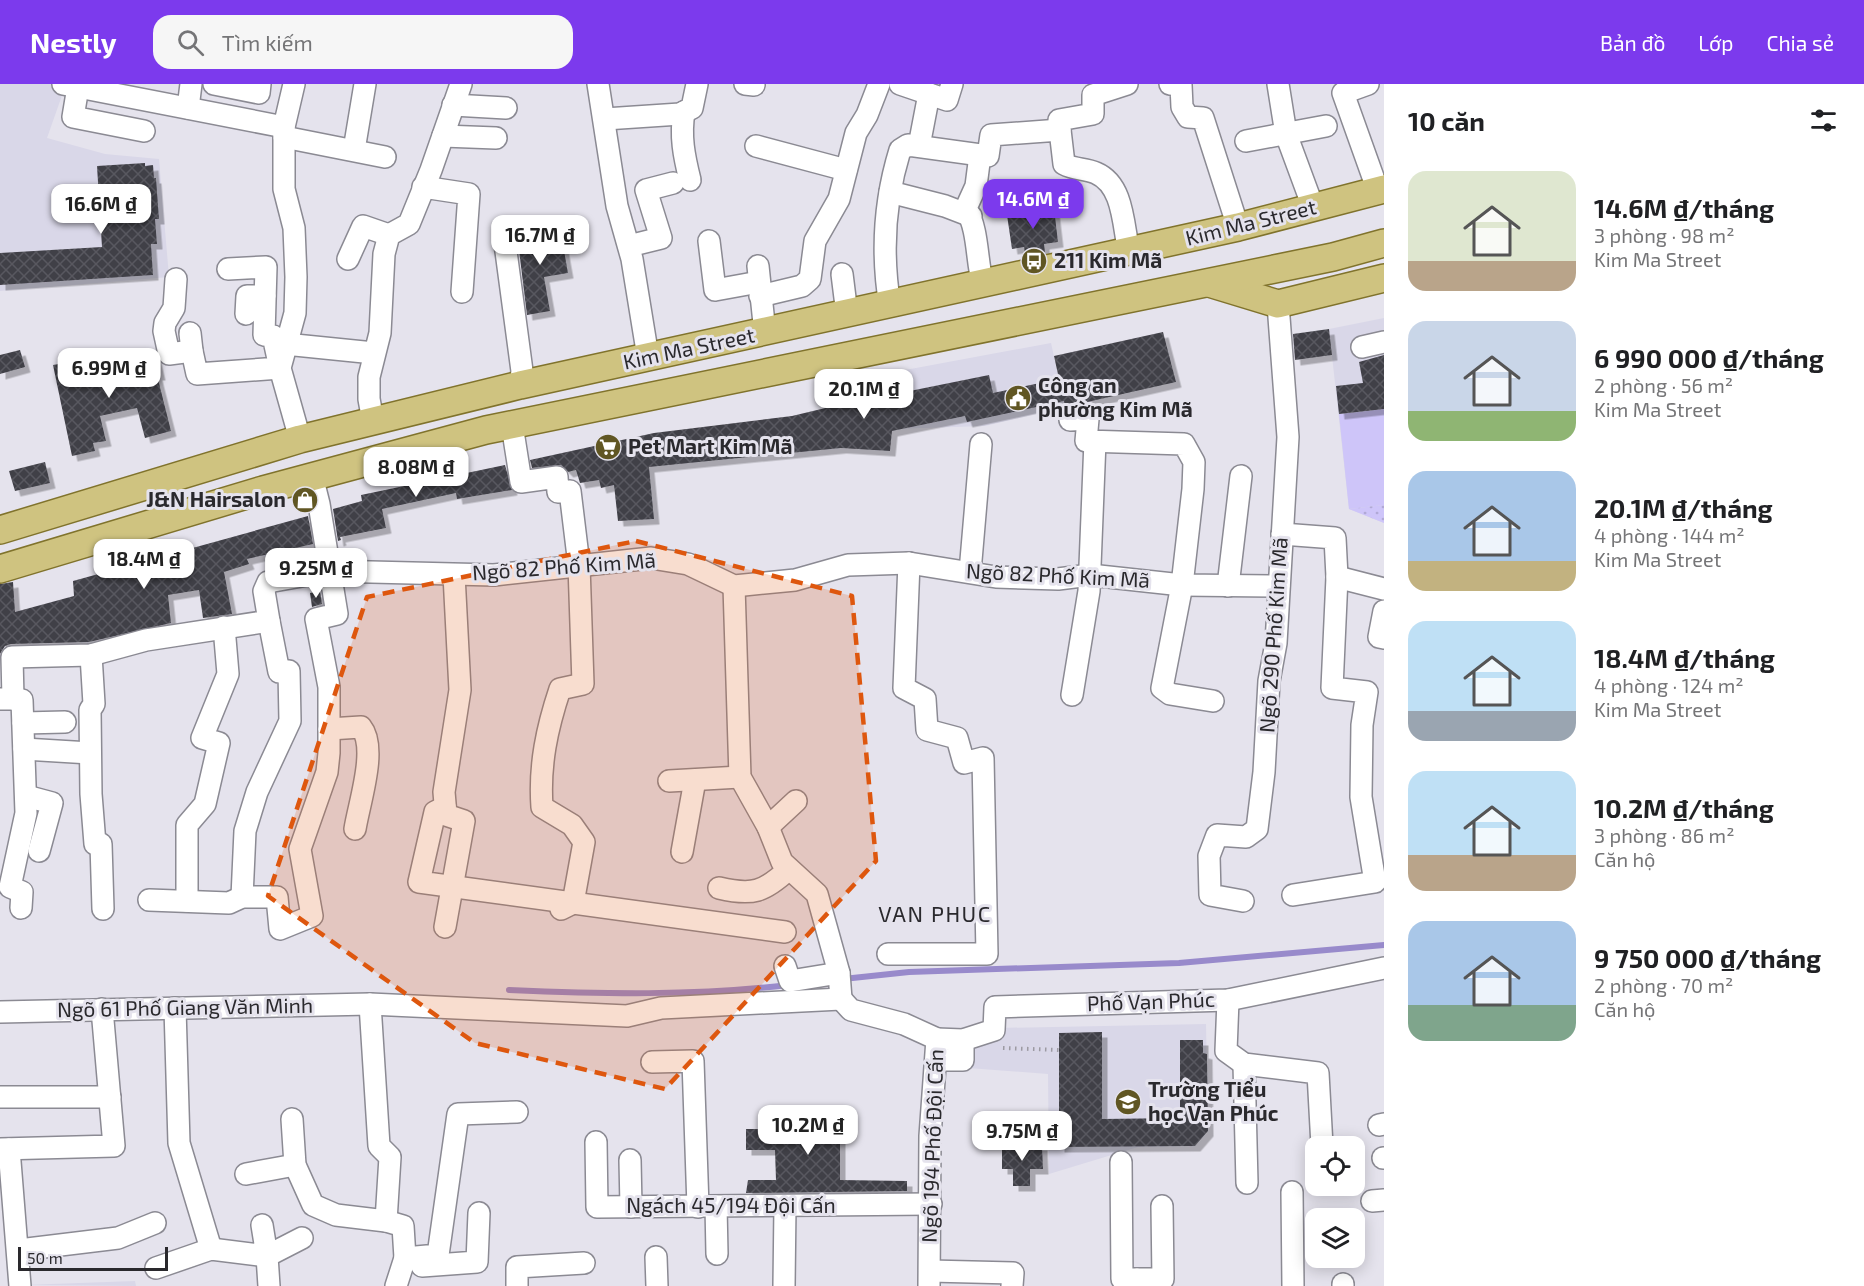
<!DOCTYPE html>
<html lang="vi">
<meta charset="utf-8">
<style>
:root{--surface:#fff;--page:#f6f6f6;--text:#202124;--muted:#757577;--accent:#7c3aed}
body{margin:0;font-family:"Exo 2",sans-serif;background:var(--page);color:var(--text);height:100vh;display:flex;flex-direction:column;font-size:22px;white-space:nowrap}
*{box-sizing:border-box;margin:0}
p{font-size:20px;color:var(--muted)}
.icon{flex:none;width:33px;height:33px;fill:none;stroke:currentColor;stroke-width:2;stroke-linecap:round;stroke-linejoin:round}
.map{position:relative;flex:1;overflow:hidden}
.details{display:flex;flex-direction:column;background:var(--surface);width:480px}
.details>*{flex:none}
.fabs{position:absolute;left:1305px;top:1052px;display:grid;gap:12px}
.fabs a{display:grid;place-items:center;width:60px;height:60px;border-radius:12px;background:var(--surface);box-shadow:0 3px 15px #0003;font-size:30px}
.scale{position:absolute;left:18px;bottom:15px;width:150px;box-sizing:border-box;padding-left:6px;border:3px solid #2a292d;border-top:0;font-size:16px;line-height:21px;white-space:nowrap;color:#2a292d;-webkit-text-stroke:4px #e5e3ed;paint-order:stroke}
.price{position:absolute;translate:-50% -51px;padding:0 14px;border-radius:12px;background:#fff;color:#222;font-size:20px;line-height:39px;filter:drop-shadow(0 2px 3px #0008)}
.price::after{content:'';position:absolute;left:50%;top:36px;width:18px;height:14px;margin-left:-9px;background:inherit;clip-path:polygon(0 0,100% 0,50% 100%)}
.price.current{background:var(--accent);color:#fff}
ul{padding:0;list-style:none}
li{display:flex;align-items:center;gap:18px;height:150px;padding:0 24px}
li span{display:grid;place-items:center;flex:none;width:168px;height:120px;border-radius:18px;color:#555}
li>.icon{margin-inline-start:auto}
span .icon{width:72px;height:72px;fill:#fffc;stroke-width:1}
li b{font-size:26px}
h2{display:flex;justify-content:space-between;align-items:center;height:72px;padding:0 24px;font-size:26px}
header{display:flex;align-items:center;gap:36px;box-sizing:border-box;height:84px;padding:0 30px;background:var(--accent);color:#fff}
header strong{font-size:28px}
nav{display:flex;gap:33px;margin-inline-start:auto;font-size:21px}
.search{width:420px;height:54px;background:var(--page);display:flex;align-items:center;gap:15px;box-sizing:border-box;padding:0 21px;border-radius:18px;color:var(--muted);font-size:22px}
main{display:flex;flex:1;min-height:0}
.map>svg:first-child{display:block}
.built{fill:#d9d7e8}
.green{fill:#cec5f9}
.garden{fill:url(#garden-dots)}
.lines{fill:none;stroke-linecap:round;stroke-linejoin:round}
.stream{stroke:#988acb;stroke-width:6}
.building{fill:url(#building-cross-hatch);filter:url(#shadow)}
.minor-casing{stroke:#8b8a93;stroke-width:24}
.major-casing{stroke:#80732c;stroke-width:30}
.path{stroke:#9c9aa2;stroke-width:4;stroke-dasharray:1.5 4.5;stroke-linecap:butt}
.minor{stroke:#fff;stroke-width:21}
.major{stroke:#cfc380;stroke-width:27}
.marked{fill:#de570e;fill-opacity:0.2;stroke:#de570e;stroke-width:4.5;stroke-dasharray:12 8;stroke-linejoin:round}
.labels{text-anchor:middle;stroke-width:6;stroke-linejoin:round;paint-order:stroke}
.street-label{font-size:21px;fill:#2a292d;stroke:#e5e3ed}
.poi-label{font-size:21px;font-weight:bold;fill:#2a292d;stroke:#e5e3ed;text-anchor:start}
.neighbourhood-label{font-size:22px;letter-spacing:1.5px;fill:#2a292d;stroke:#e5e3ed}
</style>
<header>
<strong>Nestly</strong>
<div class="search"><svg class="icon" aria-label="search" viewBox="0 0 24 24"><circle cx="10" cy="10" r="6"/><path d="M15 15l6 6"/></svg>Tìm kiếm</div>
<nav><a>Bản đồ</a><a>Lớp</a><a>Chia sẻ</a></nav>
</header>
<main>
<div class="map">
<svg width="1384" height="1202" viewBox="0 0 1384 1202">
<defs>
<pattern id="garden-dots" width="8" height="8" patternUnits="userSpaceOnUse" patternTransform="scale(1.5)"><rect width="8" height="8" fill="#cec5f9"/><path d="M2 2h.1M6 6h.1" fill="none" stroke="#b1a9d6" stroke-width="1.8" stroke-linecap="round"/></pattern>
<pattern id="building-cross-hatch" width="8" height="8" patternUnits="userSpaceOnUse" patternTransform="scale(1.5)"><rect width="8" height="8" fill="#403f47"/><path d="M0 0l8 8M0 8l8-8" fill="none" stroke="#59595f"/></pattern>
<filter id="shadow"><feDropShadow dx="5.5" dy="5.5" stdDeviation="0" flood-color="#0004"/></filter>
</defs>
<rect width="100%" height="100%" fill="#e5e3ed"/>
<g class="built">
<path d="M 0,0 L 66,0 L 47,54 L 105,70 L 159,75 L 169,193 L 0,207 Z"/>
<path d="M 1384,234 L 1384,439 L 1349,425 L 1329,245 Z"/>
<path d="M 1051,259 L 1065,323 L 985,342 L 892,345 L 889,289 Z"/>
<path d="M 1206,940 L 1208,1047 L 1195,1062 L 1138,1063 L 1049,1090 L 1048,990 L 968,984 L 968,963 L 995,958 L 997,944 Z"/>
<path d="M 135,1197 L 136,1202 L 24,1201 Z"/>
</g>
<path class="green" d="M 1384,325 L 1384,421 L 1349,425 L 1339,330 Z"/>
<path class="garden" d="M 1384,421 L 1384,439 L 1349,425 Z"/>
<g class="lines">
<g class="stream">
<path d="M 843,895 L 909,888 L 1179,879 L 1384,861"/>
<path d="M 509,906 C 603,910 695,912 788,901"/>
</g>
</g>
<g class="building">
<path d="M 145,79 L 145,82 L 153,81 L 154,94 L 156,94 L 159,135 L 155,135 L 157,160 L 151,160 L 153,191 L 0,201 L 0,169 L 102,163 L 97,82 Z"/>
<path d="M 1054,124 L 1058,158 L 1044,160 L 1045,168 L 1025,170 L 1024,163 L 1012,165 L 1007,131 Z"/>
<path d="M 560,144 L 568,189 L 544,193 L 550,227 L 527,231 L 518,158 L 514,151 Z"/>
<path d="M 1329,245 L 1332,271 L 1295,276 L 1293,250 Z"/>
<path d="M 1163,248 L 1176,298 L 1065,323 L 1064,317 L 967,338 L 965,332 L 892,347 L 890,367 L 841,364 L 649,383 L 654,435 L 618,437 L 614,401 L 601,404 L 599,396 L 580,399 L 576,386 L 568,388 L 561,381 L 532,384 L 530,376 L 654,349 L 792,332 L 838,321 L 837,314 L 890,303 L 890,311 L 989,291 L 993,309 L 1059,295 L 1054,272 Z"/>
<path d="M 20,266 L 25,283 L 0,290 L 0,271 Z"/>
<path d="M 155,270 L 160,291 L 157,291 L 171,347 L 145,354 L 137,324 L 100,332 L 106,357 L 93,359 L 95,367 L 72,372 L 53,281 L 75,277 L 76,284 L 90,282 L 91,287 Z"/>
<path d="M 1384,271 L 1384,325 L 1339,330 L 1336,302 L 1363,299 L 1359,278 Z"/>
<path d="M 45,378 L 50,399 L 15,407 L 9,387 Z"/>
<path d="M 505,381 L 512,406 L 457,415 L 456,409 L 382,425 L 386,444 L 340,453 L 341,456 L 338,457 L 333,425 L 362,417 L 361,411 Z"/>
<path d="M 308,432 L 313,460 L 247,475 L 249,480 L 224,488 L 232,530 L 203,534 L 199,506 L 168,511 L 171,539 L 89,558 L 11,560 L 5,562 L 0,570 L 0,500 L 13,498 L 15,528 L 74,512 L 73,497 Z"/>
<path d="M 320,507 L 322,520 L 312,523 L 310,509 Z"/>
<path d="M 1102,948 L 1102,1035 L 1180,1034 L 1180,956 L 1203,956 L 1203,969 L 1207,970 L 1208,1047 L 1195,1062 L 1059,1063 L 1059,949 Z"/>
<path d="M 775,1028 L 840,1028 L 840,1096 L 907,1097 L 907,1107 L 746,1109 L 748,1096 L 776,1096 L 775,1066 L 746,1066 L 746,1045 L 775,1045 Z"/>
<path d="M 1002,1061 L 1042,1061 L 1043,1085 L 1030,1085 L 1030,1102 L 1013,1102 L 1013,1085 L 1002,1085 Z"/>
</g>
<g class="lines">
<defs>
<g id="minor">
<path d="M 63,0 L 284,43"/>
<path d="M 214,0 L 259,9 L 260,0"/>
<path d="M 294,0 L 284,43 L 284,105 L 294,144 L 296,193 L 295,229 L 280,284 L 300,355"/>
<path d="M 598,0 L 617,122 L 632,175 L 648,273"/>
<path d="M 745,0 L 754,1"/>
<path d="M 900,0 L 947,16 L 952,0"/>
<path d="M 1170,0 L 1181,1 L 1182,23 L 1188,33 L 1203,34 L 1238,143"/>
<path d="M 1278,0 L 1286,50 L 1313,123"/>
<path d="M 1368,0 L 1343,9 L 1378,107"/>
<path d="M 78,3 L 73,33 L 144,47"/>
<path d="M 453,21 L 506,24"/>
<path d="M 188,24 L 191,0"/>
<path d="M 684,28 C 680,52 684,72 690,96"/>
<path d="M 605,35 L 680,30 L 692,24 L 697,0"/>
<path d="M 1060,46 L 1059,36 L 1093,30 L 1093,11 L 1127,0"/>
<path d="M 443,52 L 496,54"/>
<path d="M 284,53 L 385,73"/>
<path d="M 1246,57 L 1326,42"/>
<path d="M 756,62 L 846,86"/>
<path d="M 919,62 L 929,10"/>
<path d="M 354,66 L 365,0"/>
<path d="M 980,71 L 976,102 L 966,124 C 979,148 976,175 983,201"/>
<path d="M 423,103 L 469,110 L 462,208"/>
<path d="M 890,108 L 945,122 L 971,132"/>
<path d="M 709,157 L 715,206 L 759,198"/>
<path d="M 505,160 L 522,287 L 520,301"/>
<path d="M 629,162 L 661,154 L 646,106 L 673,99"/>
<path d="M 348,175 L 363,142 L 389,151"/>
<path d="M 758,182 L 765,249"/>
<path d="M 842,190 L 847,230"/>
<path d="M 176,195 L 174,224 L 165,239 L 164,247 L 169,270 L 192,267 L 197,290 L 280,284 L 273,252 L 264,251 L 266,183 L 228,185"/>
<path d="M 760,212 L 802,202 L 810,195 L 815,157 L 839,115 L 856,49 L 867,31 L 879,0"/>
<path d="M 890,222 C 881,168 884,118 900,66 L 908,61 L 988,72 L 991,51 L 1060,46 L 1064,80 C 1075,86 1085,84 1096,89 C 1124,101 1123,142 1129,168"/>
<path d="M 246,230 L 247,212 L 265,212"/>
<path d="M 190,249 L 192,267"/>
<path d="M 285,260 L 374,269"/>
<path d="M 1362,263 L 1384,258"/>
<path d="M 1070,336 L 1088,335 L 1086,357 L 1184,360 L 1194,378 L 1193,405 L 1182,501 L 1162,604 L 1170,610 L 1213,617"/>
<path d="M 373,337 L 369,315 L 369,293 L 380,249 L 384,170 L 389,151 L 409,140 L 431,86 L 461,0"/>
<path d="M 512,341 L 521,398 L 557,393 L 558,408 L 570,407 L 579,481 L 583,600 L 560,605 C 547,644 539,681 542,723 L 572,741 L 584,758 L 573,819 L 561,825"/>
<path d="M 1282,450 L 1335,454 L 1337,493 L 1332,604 L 1367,608 L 1362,641 L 1361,713 L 1375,798 L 1293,811"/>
<path d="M 970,488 L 981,360"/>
<path d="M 1337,493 L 1384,505"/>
<path d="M 734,502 L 740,693 L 768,743 L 782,778 L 817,810 L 839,889 L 841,915"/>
<path d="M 1228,502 L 1241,392"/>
<path d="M 1384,527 L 1379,553 L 1384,554"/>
<path d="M 91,571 L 94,620 L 90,626 L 91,710 L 95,760 L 101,760 L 103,825"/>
<path d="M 1072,611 L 1089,507 L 1095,357"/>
<path d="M 0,615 L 13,615 L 12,573 L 91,571 L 146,556 L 269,537 L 264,507 L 268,498 L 330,487 L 494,491 L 651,474 L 688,480 L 734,502 L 795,496 L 848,481 L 909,479 L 996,493 L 1058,495 L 1090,491 L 1182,501 L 1279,502"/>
<path d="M 13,615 L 22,616 L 26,729 L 10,803 L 22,808 L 21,824"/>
<path d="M 23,639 L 65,638"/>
<path d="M 329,645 L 361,643 C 378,664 359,719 355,745"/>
<path d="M 24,665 L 90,669"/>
<path d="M 669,697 L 740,693"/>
<path d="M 26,712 L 52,719 L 39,767"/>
<path d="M 445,723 L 435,728 L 419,798 L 785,848"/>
<path d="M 768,743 L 796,717"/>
<path d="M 682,768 L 695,696"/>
<path d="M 719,804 C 753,812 764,808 789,785"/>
<path d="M 242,813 L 245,747 L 257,708 L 290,637 L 289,587 L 279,588 L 269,537"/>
<path d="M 149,816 L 229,819 L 242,813 L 277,813 L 280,845 L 312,832 L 300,765 L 327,688 L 329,669 L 329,603 L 316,535 L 337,530 L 319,420 L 312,392"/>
<path d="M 187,817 L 187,741 L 205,720 L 219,659 L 202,654 L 228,590 L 224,543"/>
<path d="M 1243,817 L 1210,811 L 1209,772 L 1217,751 L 1246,753 L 1257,745 L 1264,688 L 1269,597 L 1276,559 L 1288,353 L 1278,220"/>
<path d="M 445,843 L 464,737 L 446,731 L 444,708 L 460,606 L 454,491"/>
<path d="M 888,870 L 987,870 L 983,674 L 964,679 L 957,654 L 927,646 L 925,615 L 904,604 L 909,479"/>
<path d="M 785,882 L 790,897 L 839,889"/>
<path d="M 841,915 L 851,926 L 904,940 L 937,955 L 930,1052 L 929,1202"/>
<path d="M 1228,916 L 1226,967 L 1244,980 L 1318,989 L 1322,1062"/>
<path d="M 175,924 L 179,1059 L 211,1165"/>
<path d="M 0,928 L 370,920 L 627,932 L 661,924 L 841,915"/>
<path d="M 937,955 L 963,956 L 994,946 L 995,923 L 1228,916 L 1384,884"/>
<path d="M 938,976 L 963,976 L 963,956"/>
<path d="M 652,978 L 693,977 L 698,1123"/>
<path d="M 1244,980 L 1247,1099"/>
<path d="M 0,1013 L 110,1013"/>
<path d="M 292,1035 L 295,1081 L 313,1121 L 336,1131 L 386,1137 L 390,1073 L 379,1062 L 370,920"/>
<path d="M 1379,1041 L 1384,1040"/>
<path d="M 596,1058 L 597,1123 L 931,1120"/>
<path d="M 0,1065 L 114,1062 L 102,925"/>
<path d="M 9,1065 L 20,1202"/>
<path d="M 1383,1074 L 1384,1074"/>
<path d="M 630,1076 L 631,1123"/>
<path d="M 1121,1078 L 1122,1195 L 1137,1195 L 1137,1202"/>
<path d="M 246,1090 L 295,1081"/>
<path d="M 1292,1108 L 1293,1202"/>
<path d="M 1372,1117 L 1384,1116"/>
<path d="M 716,1122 L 717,1170"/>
<path d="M 386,1137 L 403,1142 L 405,1174"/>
<path d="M 19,1166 L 118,1154 L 155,1139"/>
<path d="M 656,1173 L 657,1202"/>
<path d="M 422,1182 L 477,1178 L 479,1129"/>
<path d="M 156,1184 L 211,1165 L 267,1172 L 262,1141"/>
<path d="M 930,1187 L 1013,1189 L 1012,1202"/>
<path d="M 1137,1195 L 1163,1195 L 1162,1122"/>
<path d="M 1343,1200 L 1343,1202"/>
<path d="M 269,1202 L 267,1172 L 302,1154"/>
<path d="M 396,1202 L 405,1174 L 438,1171 L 458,1030 L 517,1028"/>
<path d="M 517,1202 L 517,1183 L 584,1179"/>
<path d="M 784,1202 L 785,1122"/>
</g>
<g id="major">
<path d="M 1209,199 L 1278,220 L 1384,194"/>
<path d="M 0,446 L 300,355 L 520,301 L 1238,143 L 1384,105"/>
<path d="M 0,485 L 263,406 L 486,346 L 1333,173 L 1384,159"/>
</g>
</defs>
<use href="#minor" class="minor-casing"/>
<use href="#major" class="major-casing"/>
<path class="path" d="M 1003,964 L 1059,966"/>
<use href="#minor" class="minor"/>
<use href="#major" class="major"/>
</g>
<path class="marked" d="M 636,457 L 852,512 L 876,777 L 665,1005 L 475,959 L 268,812 L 367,513 Z"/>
<defs>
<symbol id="bus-disc" viewBox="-11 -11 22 22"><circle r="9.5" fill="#605623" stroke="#e5e3ed"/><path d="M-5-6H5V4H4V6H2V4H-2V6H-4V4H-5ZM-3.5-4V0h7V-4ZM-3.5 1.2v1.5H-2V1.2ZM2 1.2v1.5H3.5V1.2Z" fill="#fff"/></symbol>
<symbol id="civic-disc" viewBox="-11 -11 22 22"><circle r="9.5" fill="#605623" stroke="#e5e3ed"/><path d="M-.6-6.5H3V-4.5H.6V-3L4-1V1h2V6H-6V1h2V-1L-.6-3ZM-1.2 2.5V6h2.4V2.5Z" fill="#fff"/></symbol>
<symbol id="supermarket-disc" viewBox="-11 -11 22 22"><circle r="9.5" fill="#605623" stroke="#e5e3ed"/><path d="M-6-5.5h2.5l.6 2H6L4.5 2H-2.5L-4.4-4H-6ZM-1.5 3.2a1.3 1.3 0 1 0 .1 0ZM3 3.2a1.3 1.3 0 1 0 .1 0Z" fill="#fff"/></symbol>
<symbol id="shop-disc" viewBox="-11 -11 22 22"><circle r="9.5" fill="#605623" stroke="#e5e3ed"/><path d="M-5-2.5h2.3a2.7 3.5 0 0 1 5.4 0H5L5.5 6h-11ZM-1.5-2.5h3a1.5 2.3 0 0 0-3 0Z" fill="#fff"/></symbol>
<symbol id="school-disc" viewBox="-11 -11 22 22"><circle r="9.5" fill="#605623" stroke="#e5e3ed"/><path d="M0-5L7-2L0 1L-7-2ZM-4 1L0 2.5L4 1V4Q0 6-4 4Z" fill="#fff"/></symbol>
</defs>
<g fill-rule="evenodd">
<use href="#bus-disc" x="1019" y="162" width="30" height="30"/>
<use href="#civic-disc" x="1003" y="299" width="30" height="30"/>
<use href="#supermarket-disc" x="593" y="348" width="30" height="30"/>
<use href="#shop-disc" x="290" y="401" width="30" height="30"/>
<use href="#school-disc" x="1113" y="1003" width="30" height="30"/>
</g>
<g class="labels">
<g class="street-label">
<text transform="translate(1251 139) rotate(-14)" y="7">Kim Ma Street</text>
<text transform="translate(689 265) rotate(-12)" y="7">Kim Ma Street</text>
<text transform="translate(564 483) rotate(-4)" y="7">Ngõ 82 Phố Kim Mã</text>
<text transform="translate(1058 492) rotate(3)" y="7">Ngõ 82 Phố Kim Mã</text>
<text transform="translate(1274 551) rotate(-86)" y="7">Ngõ 290 Phố Kim Mã</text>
<text transform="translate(1151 918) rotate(-2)" y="7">Phố Vạn Phúc</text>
<text transform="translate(185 924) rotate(-1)" y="7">Ngõ 61 Phố Giang Văn Minh</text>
<text transform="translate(933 1062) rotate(-88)" y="7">Ngõ 194 Phố Đội Cấn</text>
<text x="731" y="1129">Ngách 45/194 Đội Cấn</text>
</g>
<g class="poi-label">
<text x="1054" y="184">211 Kim Mã</text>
<text x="1038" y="309">Công an<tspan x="1038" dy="24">phường Kim Mã</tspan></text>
<text x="628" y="370">Pet Mart Kim Mã</text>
<text x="286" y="423" text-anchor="end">J&amp;N Hairsalon</text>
<text x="1148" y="1013">Trường Tiểu<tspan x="1148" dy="24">học Vạn Phúc</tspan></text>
</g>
<g class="neighbourhood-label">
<text x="935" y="838">VAN PHUC</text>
</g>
</g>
</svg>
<div class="fabs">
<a><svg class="icon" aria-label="locate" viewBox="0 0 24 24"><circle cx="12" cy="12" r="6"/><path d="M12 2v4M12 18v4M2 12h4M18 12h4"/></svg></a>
<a><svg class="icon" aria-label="layers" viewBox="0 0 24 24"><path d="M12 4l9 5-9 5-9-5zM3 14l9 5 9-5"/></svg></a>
</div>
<div class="scale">50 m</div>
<b class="price current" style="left:1033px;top:146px">14.6M ₫</b>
<b class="price" style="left:101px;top:151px">16.6M ₫</b>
<b class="price" style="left:540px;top:182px">16.7M ₫</b>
<b class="price" style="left:109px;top:315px">6.99M ₫</b>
<b class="price" style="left:864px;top:336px">20.1M ₫</b>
<b class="price" style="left:416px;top:414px">8.08M ₫</b>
<b class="price" style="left:144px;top:506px">18.4M ₫</b>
<b class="price" style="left:316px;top:515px">9.25M ₫</b>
<b class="price" style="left:808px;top:1072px">10.2M ₫</b>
<b class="price" style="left:1022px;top:1078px">9.75M ₫</b>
</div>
<section class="details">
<h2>10 căn<svg class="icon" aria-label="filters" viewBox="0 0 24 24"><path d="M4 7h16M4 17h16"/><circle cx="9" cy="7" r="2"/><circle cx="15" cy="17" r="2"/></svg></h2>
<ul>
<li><span style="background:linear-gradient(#dfe7d0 75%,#b9a48a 0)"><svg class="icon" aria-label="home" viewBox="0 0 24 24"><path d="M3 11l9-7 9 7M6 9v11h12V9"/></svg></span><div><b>14.6M ₫/tháng</b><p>3 phòng · 98 m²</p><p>Kim Ma Street</p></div></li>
<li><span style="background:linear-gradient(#c9d6e8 75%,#8fb573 0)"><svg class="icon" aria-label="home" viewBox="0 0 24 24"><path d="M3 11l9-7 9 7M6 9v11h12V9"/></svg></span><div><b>6 990 000 ₫/tháng</b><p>2 phòng · 56 m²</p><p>Kim Ma Street</p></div></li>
<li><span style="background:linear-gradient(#a9c7e8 75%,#c2b280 0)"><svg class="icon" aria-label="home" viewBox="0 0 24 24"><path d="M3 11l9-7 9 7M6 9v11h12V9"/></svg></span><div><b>20.1M ₫/tháng</b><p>4 phòng · 144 m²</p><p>Kim Ma Street</p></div></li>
<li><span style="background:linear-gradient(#bfe0f5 75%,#9aa5b1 0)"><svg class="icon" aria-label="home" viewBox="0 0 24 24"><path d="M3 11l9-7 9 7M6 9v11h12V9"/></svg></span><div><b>18.4M ₫/tháng</b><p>4 phòng · 124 m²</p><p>Kim Ma Street</p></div></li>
<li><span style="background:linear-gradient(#bfe0f5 70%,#b9a48a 0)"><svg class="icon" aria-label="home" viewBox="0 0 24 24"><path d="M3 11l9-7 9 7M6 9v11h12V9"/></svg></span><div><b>10.2M ₫/tháng</b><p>3 phòng · 86 m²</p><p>Căn hộ</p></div></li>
<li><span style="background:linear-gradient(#a9c7e8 70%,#7fa58c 0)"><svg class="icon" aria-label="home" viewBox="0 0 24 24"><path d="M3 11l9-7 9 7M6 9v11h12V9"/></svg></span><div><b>9 750 000 ₫/tháng</b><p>2 phòng · 70 m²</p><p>Căn hộ</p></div></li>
</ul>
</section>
</main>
